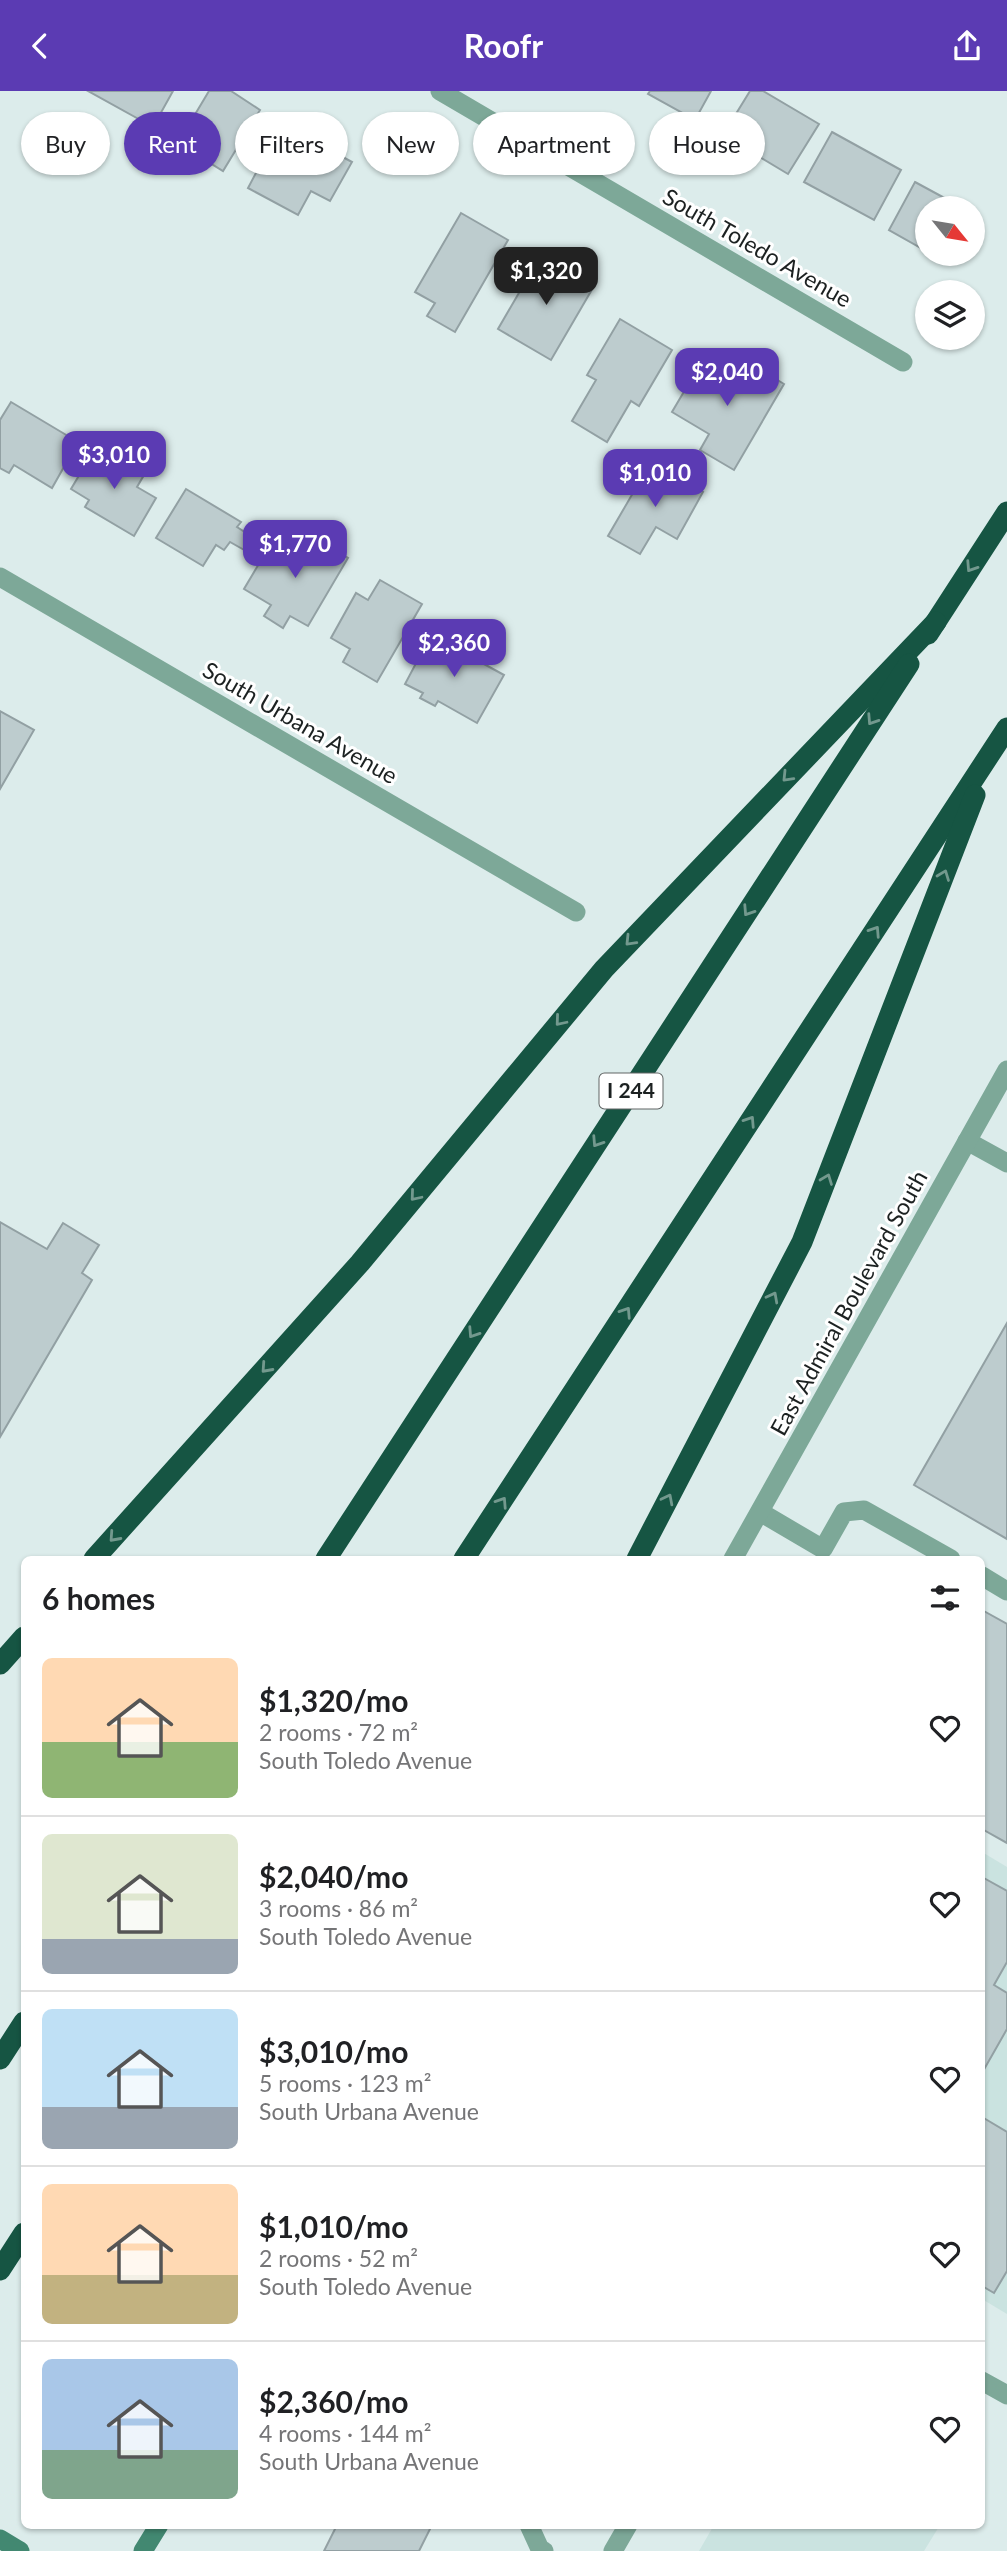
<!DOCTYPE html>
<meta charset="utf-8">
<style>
:root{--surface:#fff;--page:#f6f6f6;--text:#202124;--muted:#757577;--line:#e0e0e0;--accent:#5b3bb3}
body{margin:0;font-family:Lato,sans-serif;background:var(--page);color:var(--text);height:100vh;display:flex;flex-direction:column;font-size:26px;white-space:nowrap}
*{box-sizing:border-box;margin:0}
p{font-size:23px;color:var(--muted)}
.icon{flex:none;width:38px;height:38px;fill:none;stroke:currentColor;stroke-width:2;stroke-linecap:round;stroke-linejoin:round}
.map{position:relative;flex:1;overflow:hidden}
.details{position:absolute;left:21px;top:1465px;width:964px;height:973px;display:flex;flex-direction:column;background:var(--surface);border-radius:10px;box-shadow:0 2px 5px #0004}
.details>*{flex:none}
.banner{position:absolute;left:21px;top:21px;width:966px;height:63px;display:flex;gap:14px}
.needle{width:46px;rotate:120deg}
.fabs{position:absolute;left:915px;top:105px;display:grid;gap:14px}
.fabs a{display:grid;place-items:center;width:70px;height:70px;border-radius:50%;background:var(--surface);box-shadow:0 2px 5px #0004;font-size:35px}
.price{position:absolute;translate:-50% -60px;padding:0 16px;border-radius:14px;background:var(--accent);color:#fff;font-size:23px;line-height:46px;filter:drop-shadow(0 2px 4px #0008)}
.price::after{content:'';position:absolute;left:50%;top:42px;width:21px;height:16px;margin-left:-10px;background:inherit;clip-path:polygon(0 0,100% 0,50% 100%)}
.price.on{background:#222;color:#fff}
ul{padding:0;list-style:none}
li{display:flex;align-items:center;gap:21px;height:175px;padding:0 21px}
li+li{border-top:2px solid var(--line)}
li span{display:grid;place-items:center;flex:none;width:196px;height:140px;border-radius:10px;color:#555}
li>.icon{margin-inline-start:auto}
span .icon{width:84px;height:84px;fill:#fffc;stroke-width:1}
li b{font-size:30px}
h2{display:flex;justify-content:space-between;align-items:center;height:84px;padding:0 21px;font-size:30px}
.pill{padding:0 24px;border-radius:32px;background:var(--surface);box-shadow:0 2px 5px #0004;font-size:24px;line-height:63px}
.pill.on{background:var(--accent);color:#fff}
header{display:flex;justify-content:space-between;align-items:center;height:91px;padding:0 21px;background:var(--accent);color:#fff;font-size:32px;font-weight:700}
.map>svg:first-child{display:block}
.built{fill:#cae3e0}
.building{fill:#bdccce;stroke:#92a0a3;stroke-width:2}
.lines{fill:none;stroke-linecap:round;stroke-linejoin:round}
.service{stroke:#7da898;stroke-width:19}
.minor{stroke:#7da898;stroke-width:19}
.secondary{stroke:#428871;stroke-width:19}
.motorway{stroke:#165543;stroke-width:21}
.oneway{stroke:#73998e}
.labels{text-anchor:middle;stroke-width:6;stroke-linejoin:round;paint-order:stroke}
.shield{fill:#fff;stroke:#606464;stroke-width:2}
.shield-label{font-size:21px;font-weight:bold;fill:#1c2121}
.street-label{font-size:23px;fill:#1c2121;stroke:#fff}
</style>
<header><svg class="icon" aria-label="back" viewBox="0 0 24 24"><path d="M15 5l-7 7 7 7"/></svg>Roofr<svg class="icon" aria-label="share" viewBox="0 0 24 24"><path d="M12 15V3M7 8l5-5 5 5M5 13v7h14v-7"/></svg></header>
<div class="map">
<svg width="1007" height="2460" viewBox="0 0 1007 2460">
<rect width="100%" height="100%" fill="#dceceb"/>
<g class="built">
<path d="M 982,1761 L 1007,1776 L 1007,2223 L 982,2208 Z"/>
<path d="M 714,2434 L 940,2434 L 924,2460 L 699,2460 Z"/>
</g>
<g class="building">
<path d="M 88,0 L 173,0 L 153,36 Z"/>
<path d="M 209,0 L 231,0 L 260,19 L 223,80 L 178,52 Z"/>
<path d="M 650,0 L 711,0 L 695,29 L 648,3 Z"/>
<path d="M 750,0 L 763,0 L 819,33 L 788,83 L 723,44 Z"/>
<path d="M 282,33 L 352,71 L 330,110 L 311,100 L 298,124 L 248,97 Z"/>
<path d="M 832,41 L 901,79 L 874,129 L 804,91 Z"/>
<path d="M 915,91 L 963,117 L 928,117 L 928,161 L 889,139 Z"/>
<path d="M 461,122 L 508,149 L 455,241 L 427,225 L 435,212 L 415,201 Z"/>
<path d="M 541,164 L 594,195 L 551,269 L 498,238 Z"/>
<path d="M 620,228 L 672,259 L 639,315 L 631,310 L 607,351 L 572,330 L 596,289 L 587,284 Z"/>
<path d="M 705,265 L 745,288 L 753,274 L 784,293 L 734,379 L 700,359 L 709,343 L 672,321 Z"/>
<path d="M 11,311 L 78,351 L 52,397 L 14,374 L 9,382 L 0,377 L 0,329 Z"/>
<path d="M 96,356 L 144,384 L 137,396 L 156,407 L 134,445 L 85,416 L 89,409 L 71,398 Z"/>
<path d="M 651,371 L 703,401 L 677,448 L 656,436 L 640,463 L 608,445 Z"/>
<path d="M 186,398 L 241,431 L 237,436 L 254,447 L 246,460 L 230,451 L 224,459 L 216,454 L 203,475 L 156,447 Z"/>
<path d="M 310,446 L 348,467 L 308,535 L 290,525 L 283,537 L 264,525 L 271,514 L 244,498 L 273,449 L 299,464 Z"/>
<path d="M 380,489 L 422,513 L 377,591 L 343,571 L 350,558 L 331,547 L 356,502 L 368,509 Z"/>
<path d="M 431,544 L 504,584 L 477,632 L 438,610 L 435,615 L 420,607 L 423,602 L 405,593 Z"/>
<path d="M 0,620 L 34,639 L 0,698 Z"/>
<path d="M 0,1131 L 47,1158 L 63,1132 L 99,1154 L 82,1182 L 92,1189 L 0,1346 Z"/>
<path d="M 1007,1232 L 1007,1448 L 914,1394 Z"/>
<path d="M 982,1519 L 1007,1533 L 1007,1752 L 982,1738 Z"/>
<path d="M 982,1786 L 1007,1800 L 1007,1871 L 994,1894 L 1007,1902 L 1007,1938 L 982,1982 Z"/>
<path d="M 982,2026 L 1007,2041 L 1007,2180 L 994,2202 L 982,2195 Z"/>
<path d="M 337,2434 L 432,2434 L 419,2460 L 324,2460 Z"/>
</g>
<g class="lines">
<g class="service">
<path d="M 760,1421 L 823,1458 L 844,1421 L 864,1419 L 951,1468"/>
<path d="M 982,1485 L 1007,1500"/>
<path d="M 982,2290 L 1007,2304"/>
<path d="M 529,2434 L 540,2458 L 544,2460"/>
<path d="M 613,2460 L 628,2434"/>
</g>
<g class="minor">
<path d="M 440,0 L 903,271"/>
<path d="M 0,486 L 576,821"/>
<path d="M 967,1050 L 1007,1072"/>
<path d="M 733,1468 L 1007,979"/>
</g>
<g class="secondary">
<path d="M 0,2448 L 20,2460"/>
<path d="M 143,2460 L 159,2434"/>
</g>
<g class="motorway">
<path d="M 928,543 L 1007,421"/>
<path d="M 94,1468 L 360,1172 L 604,878 L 936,531"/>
<path d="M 326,1468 L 909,573"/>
<path d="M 464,1468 L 1007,637"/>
<path d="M 637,1468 L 802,1151 L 975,704"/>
<path d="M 0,1573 L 24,1546"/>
<path d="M 0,1968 L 24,1931"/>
<path d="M 0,2179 L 24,2142"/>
</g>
</g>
<defs><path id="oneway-chevron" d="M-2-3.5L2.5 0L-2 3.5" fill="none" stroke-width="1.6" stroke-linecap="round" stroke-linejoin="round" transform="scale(1.75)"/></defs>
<g class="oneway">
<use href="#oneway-chevron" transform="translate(971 476) rotate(123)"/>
<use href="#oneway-chevron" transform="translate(872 629) rotate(123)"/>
<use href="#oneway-chevron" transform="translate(787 686) rotate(134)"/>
<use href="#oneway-chevron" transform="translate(944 784) rotate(-69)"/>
<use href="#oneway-chevron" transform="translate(748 820) rotate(123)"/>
<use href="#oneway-chevron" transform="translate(875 840) rotate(-57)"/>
<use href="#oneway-chevron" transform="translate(630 850) rotate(134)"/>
<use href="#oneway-chevron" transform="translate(560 930) rotate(130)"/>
<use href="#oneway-chevron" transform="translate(750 1030) rotate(-57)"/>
<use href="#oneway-chevron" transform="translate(597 1051) rotate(123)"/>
<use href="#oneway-chevron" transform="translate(827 1088) rotate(-69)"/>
<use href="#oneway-chevron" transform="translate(415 1105) rotate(130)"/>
<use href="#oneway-chevron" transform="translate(773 1206) rotate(-62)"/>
<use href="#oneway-chevron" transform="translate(626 1221) rotate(-57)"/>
<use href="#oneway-chevron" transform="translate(473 1242) rotate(123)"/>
<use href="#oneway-chevron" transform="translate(266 1277) rotate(132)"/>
<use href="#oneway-chevron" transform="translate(668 1408) rotate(-63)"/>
<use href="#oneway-chevron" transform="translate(502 1411) rotate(-57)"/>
<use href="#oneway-chevron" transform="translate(114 1446) rotate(132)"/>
</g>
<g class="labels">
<rect class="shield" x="599.5" y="982.5" width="63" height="35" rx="5"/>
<g class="shield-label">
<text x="631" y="1007">I 244</text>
</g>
<g class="street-label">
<text transform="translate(757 157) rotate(30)" y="8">South Toledo Avenue</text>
<text transform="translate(300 632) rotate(30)" y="8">South Urbana Avenue</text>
<text transform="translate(849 1212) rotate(-61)" y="8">East Admiral Boulevard South</text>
</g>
</g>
</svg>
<div class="fabs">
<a><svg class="needle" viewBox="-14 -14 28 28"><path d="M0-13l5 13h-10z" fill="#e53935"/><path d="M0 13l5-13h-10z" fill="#757577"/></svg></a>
<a><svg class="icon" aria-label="layers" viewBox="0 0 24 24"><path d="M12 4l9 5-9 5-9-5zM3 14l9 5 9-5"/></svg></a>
</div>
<b class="price on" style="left:546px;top:216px">$1,320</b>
<b class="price" style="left:727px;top:317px">$2,040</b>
<b class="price" style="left:114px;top:400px">$3,010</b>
<b class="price" style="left:655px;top:418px">$1,010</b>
<b class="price" style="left:295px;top:489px">$1,770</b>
<b class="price" style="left:454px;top:588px">$2,360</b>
<div class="banner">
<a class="pill">Buy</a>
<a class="pill on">Rent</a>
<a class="pill">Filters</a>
<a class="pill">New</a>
<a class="pill">Apartment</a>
<a class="pill">House</a>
</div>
<section class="details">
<h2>6 homes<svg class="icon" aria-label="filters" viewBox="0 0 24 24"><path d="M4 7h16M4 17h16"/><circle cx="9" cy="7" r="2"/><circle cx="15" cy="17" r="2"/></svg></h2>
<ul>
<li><span style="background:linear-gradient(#ffd9b3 60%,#8fb573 0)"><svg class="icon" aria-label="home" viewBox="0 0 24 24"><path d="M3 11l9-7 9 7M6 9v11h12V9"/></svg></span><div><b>$1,320/mo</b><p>2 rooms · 72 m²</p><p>South Toledo Avenue</p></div><svg class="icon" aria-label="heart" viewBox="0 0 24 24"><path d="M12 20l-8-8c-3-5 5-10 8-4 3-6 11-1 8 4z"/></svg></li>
<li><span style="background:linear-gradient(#dfe7d0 75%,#9aa5b1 0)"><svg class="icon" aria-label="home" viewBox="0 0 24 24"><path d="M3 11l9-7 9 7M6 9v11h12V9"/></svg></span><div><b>$2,040/mo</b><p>3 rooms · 86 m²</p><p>South Toledo Avenue</p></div><svg class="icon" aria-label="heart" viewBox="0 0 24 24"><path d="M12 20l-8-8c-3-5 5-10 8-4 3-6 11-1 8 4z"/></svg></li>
<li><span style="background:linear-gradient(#bfe0f5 70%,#9aa5b1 0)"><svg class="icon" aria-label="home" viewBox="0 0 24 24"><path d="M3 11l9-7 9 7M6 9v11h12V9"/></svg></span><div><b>$3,010/mo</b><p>5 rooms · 123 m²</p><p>South Urbana Avenue</p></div><svg class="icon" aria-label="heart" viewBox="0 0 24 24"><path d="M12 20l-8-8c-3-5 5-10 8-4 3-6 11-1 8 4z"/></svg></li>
<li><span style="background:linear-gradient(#ffd9b3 65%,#c2b280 0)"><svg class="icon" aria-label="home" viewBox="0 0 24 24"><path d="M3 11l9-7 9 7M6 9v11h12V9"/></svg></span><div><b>$1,010/mo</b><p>2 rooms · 52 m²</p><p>South Toledo Avenue</p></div><svg class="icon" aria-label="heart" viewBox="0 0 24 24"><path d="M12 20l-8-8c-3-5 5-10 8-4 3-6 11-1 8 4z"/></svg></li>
<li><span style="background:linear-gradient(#a9c7e8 65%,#7fa58c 0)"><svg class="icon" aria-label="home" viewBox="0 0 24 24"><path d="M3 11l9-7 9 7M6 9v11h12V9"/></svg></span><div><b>$2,360/mo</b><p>4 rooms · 144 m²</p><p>South Urbana Avenue</p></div><svg class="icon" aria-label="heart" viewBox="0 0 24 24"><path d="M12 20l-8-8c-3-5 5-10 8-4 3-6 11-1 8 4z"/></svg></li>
</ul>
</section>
</div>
